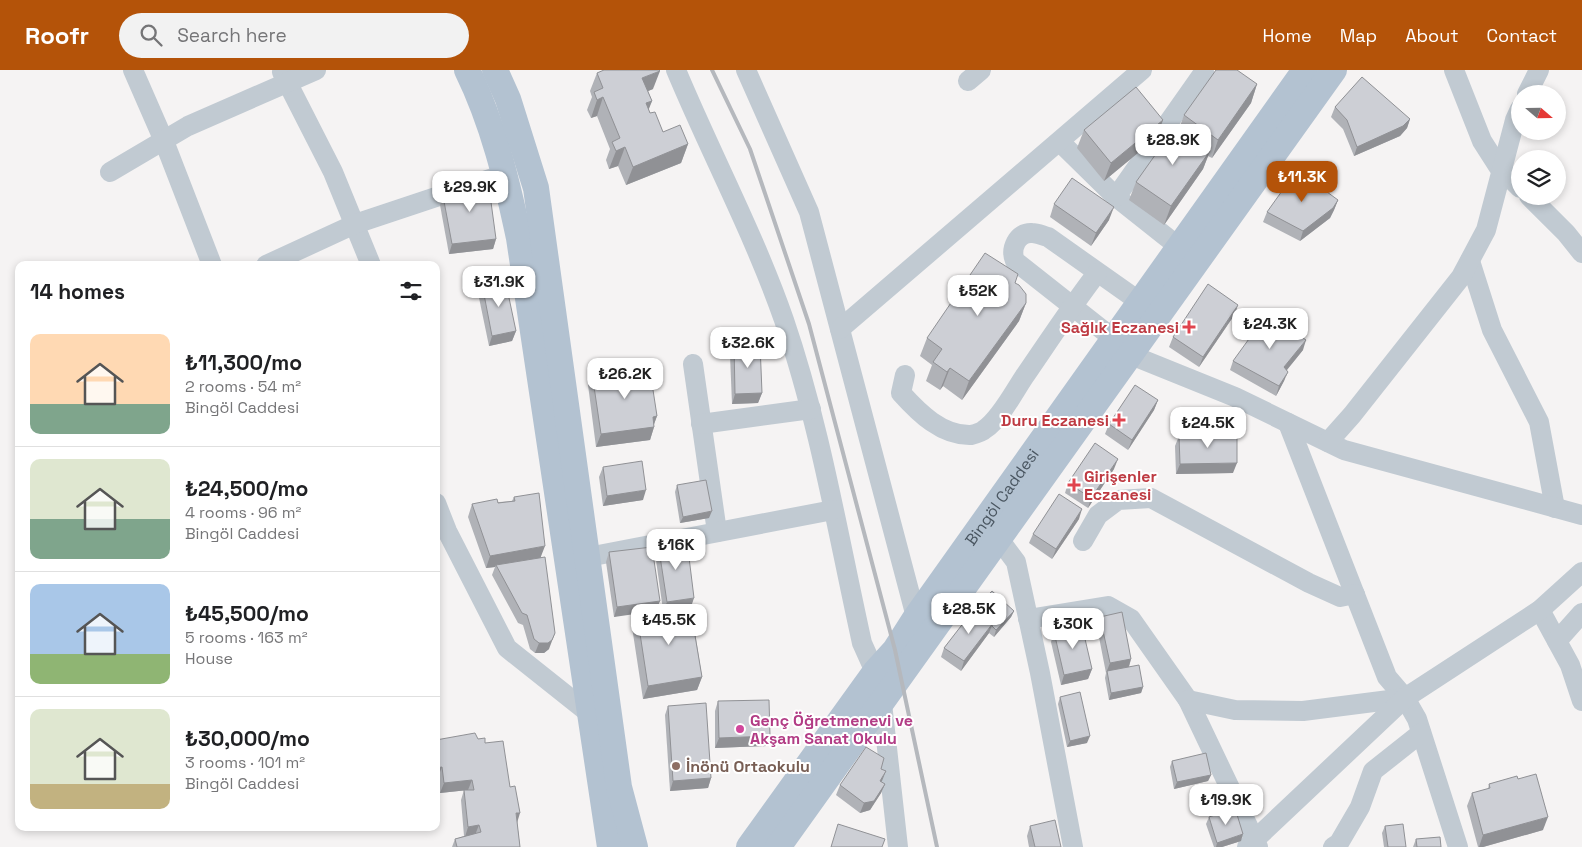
<!DOCTYPE html>
<meta charset="utf-8">
<style>
:root{--surface:#fff;--page:#f2f2f2;--text:#202124;--muted:#757577;--line:#e0e0e0;--accent:#b45309}
body{margin:0;font-family:"Space Grotesk",sans-serif;background:var(--page);color:var(--text);height:100vh;display:flex;flex-direction:column;font-size:19px;white-space:nowrap}
*{box-sizing:border-box;margin:0}
p{font-size:16px;color:var(--muted)}
.icon{flex:none;width:28px;height:28px;fill:none;stroke:currentColor;stroke-width:2;stroke-linecap:round;stroke-linejoin:round}
.map{position:relative;flex:1;overflow:hidden}
.panel{position:absolute;left:15px;top:191px;width:425px;height:570px;display:flex;flex-direction:column;background:var(--surface);border-radius:10px;box-shadow:0 2px 8px #0003}
.panel>*{flex:none}
.needle{width:32px;rotate:110deg}
.buttons{position:absolute;left:1511px;top:15px;display:grid;gap:10px}
.buttons a{display:grid;place-items:center;width:55px;height:55px;border-radius:50%;background:var(--surface);box-shadow:0 2px 8px #0003;font-size:25px}
.price{position:absolute;translate:-50% -42px;padding:0 11px;border-radius:10px;background:#fff;color:#222;font-size:16px;line-height:32px;filter:drop-shadow(0 1px 2px #0008)}
.price::after{content:'';position:absolute;left:50%;top:30px;width:15px;height:11px;margin-left:-8px;background:inherit;clip-path:polygon(0 0,100% 0,50% 100%)}
.price.selected{background:var(--accent);color:#fff}
ul{padding:0;list-style:none}
li{display:flex;align-items:center;gap:15px;height:125px;padding:0 15px}
li+li{border-top:1px solid var(--line)}
li span{display:grid;place-items:center;flex:none;width:140px;height:100px;border-radius:10px;color:#555}
li>.icon{margin-inline-start:auto}
span .icon{width:60px;height:60px;fill:#fffc;stroke-width:1}
li b{font-size:21px}
h2{display:flex;justify-content:space-between;align-items:center;height:60px;padding:0 15px;font-size:21px}
header{display:flex;align-items:center;gap:30px;box-sizing:border-box;height:70px;padding:0 25px;background:var(--accent);color:#fff}
header strong{font-size:24px}
nav{display:flex;gap:28px;margin-inline-start:auto;font-size:18px}
.search{width:350px;height:45px;background:var(--page);display:flex;align-items:center;gap:12px;box-sizing:border-box;padding:0 18px;border-radius:28px;color:var(--muted);font-size:19px}
.map>svg:first-child{display:block}
.lines{fill:none;stroke-linecap:round;stroke-linejoin:round}
.minor{stroke:#c1cad2;stroke-width:20}
.major{stroke:#b3c2d1;stroke-width:26}
.rail{stroke:#b5b8bd;stroke-width:4}
.wall{fill:#b0b2b7}
.shaded-wall{fill:#909195}
.building{fill:#cdcfd5;stroke:#909195}
.health-dot{fill:#e0444e;stroke:#fff;stroke-width:2}
.hotel-dot{fill:#d1479c;stroke:#fff;stroke-width:2}
.education-dot{fill:#8d6e63;stroke:#fff;stroke-width:2}
.labels{text-anchor:middle;stroke-width:4;stroke-linejoin:round;paint-order:stroke}
.health-label{font-size:16px;font-weight:bold;fill:#be3a42;stroke:#fff;text-anchor:end}
.street-label{font-size:16px;fill:#4a5661;stroke:#fff}
.hotel-label{font-size:16px;font-weight:bold;fill:#b23c85;stroke:#fff;text-anchor:start}
.education-label{font-size:16px;font-weight:bold;fill:#785e54;stroke:#fff;text-anchor:start}
</style>
<header>
<strong>Roofr</strong>
<div class="search"><svg class="icon" aria-label="search" viewBox="0 0 24 24"><circle cx="10" cy="10" r="6"/><path d="M15 15l6 6"/></svg>Search here</div>
<nav><a>Home</a><a>Map</a><a>About</a><a>Contact</a></nav>
</header>
<div class="map">
<svg width="1582" height="777" viewBox="0 0 1582 777">
<rect width="100%" height="100%" fill="#f5f3f3"/>
<g class="lines">
<g class="minor">
<path d="M 133,0 L 164,71 L 212,195"/>
<path d="M 676,0 C 711,84 754,164 784,250 C 820,355 838,465 862,573 L 875,602 L 882,633 L 898,777"/>
<path d="M 746,0 L 809,142 L 916,547"/>
<path d="M 1454,0 L 1482,71 L 1498,96 L 1520,118"/>
<path d="M 282,2 L 333,102 L 371,195"/>
<path d="M 968,11 L 981,0"/>
<path d="M 1527,24 L 1539,0"/>
<path d="M 1060,72 L 1116,127 L 1179,177"/>
<path d="M 110,102 L 188,56 L 316,0"/>
<path d="M 1529,126 L 1566,163 L 1582,183"/>
<path d="M 1116,127 L 1204,2"/>
<path d="M 1470,191 L 1492,260 L 1539,352 L 1555,438"/>
<path d="M 266,195 L 355,154 L 505,104"/>
<path d="M 840,259 L 1142,0"/>
<path d="M 1114,269 L 1015,191 C 1010,179 1017,162 1032,163 C 1038,163 1043,166 1048,167 L 1140,232"/>
<path d="M 1131,285 L 1235,327 L 1344,380 L 1582,445"/>
<path d="M 693,294 L 717,462"/>
<path d="M 905,305 L 901,323 C 919,343 942,366 971,365 C 975,364 982,362 985,359 C 1000,349 1014,322 1024,307 C 1048,272 1071,237 1097,203"/>
<path d="M 1288,353 L 1387,607 L 1405,628 L 1417,649 L 1458,777"/>
<path d="M 701,354 L 811,339"/>
<path d="M 1328,372 L 1352,345 L 1461,207 L 1486,160 L 1515,50 L 1520,39"/>
<path d="M 436,433 L 447,461 L 507,578 L 590,644"/>
<path d="M 987,468 L 999,469 L 1016,492 L 1040,603 L 1073,777"/>
<path d="M 1083,471 L 1098,445 L 1118,430 L 1151,428 L 1309,513 L 1340,527 L 1355,524"/>
<path d="M 588,487 L 833,440"/>
<path d="M 1540,540 L 1570,595 L 1582,631"/>
<path d="M 1028,549 L 1108,536 L 1131,549 L 1188,630 L 1258,777"/>
<path d="M 1557,571 L 1582,543"/>
<path d="M 1188,630 L 1235,640 L 1303,641 L 1405,628"/>
<path d="M 1247,777 L 1405,628 L 1540,540 L 1582,502"/>
<path d="M 1333,777 L 1339,773 L 1360,737 L 1373,701 L 1421,663"/>
</g>
<g class="major">
<path d="M 467,0 C 493,53 507,111 519,168 L 610,777"/>
<path d="M 495,0 L 508,29 L 536,118 L 619,717 L 635,777"/>
<path id="s1" d="M 749,777 L 875,602 L 895,580 L 916,547 L 1305,0"/>
<path d="M 778,777 L 1334,0"/>
</g>
<path class="rail" d="M 712,0 L 750,79 L 809,254 L 895,580 L 937,777"/>
</g>
<g class="wall">
<path d="M 597,3 L 653,19 L 648,21 L 652,31 L 648,39 L 650,43 L 663,62 L 688,74 L 681,93 L 626,115 L 618,96 L 609,99 L 606,90 L 610,79 L 597,46 L 591,48 L 587,40 L 592,27 L 590,21 Z"/>
<path d="M 1257,14 L 1251,33 L 1212,88 L 1208,86 L 1203,99 L 1164,155 L 1129,130 L 1136,112 L 1179,59 L 1184,45 Z"/>
<path d="M 1335,37 L 1410,49 L 1407,58 L 1400,66 L 1354,86 L 1343,59 L 1331,47 Z"/>
<path d="M 1163,50 L 1156,68 L 1104,111 L 1077,78 L 1084,60 Z"/>
<path d="M 443,126 L 496,169 L 493,179 L 449,184 L 440,135 Z"/>
<path d="M 1338,130 L 1334,140 L 1330,148 L 1300,171 L 1263,152 L 1267,142 Z"/>
<path d="M 1054,134 L 1109,150 L 1091,176 L 1050,147 Z"/>
<path d="M 1015,213 L 1026,233 L 1019,251 L 962,330 L 943,316 L 940,320 L 926,311 L 932,295 L 920,286 L 927,268 Z"/>
<path d="M 482,214 L 516,261 L 512,271 L 489,276 L 478,223 Z"/>
<path d="M 1235,244 L 1199,297 L 1169,277 L 1173,267 Z"/>
<path d="M 734,275 L 762,323 L 758,333 L 732,334 L 730,285 Z"/>
<path d="M 1303,280 L 1287,300 L 1284,311 L 1276,326 L 1230,300 L 1233,291 Z"/>
<path d="M 592,303 L 647,308 L 657,346 L 654,354 L 654,357 L 650,370 L 596,377 L 588,315 Z"/>
<path d="M 1158,330 L 1154,340 L 1128,380 L 1105,364 L 1109,354 Z"/>
<path d="M 1179,366 L 1233,403 L 1176,404 L 1175,376 Z"/>
<path d="M 603,397 L 643,430 L 603,436 L 599,407 Z"/>
<path d="M 1114,399 L 1088,438 L 1065,423 L 1068,413 Z"/>
<path d="M 677,415 L 709,448 L 680,453 L 675,422 Z"/>
<path d="M 514,427 L 541,487 L 549,579 L 544,583 L 535,583 L 530,579 L 523,555 L 518,553 L 492,505 L 495,497 L 486,498 L 468,447 L 472,434 L 512,431 Z"/>
<path d="M 1079,449 L 1052,489 L 1029,473 L 1033,464 Z"/>
<path d="M 658,473 L 691,537 L 702,607 L 697,620 L 643,629 L 632,557 L 637,544 L 663,540 L 655,483 Z"/>
<path d="M 609,482 L 660,531 L 614,547 L 606,492 Z"/>
<path d="M 976,538 L 1014,541 L 1011,547 L 994,567 L 989,563 L 961,601 L 941,587 L 944,578 Z"/>
<path d="M 1100,547 L 1131,589 L 1129,597 L 1143,617 L 1141,623 L 1109,630 L 1105,608 L 1106,603 L 1097,557 Z"/>
<path d="M 1054,562 L 1092,599 L 1088,609 L 1061,615 L 1051,572 Z"/>
<path d="M 1060,627 L 1087,673 L 1067,677 L 1058,634 Z"/>
<path d="M 718,631 L 770,666 L 766,676 L 715,678 L 715,641 Z"/>
<path d="M 668,636 L 711,708 L 708,718 L 670,721 L 665,645 Z"/>
<path d="M 478,669 L 485,673 L 510,717 L 517,751 L 520,777 L 452,777 L 455,769 L 464,766 L 461,730 L 464,720 L 468,720 L 440,723 L 438,707 L 436,670 Z"/>
<path d="M 1172,691 L 1211,705 L 1208,711 L 1174,719 L 1170,697 Z"/>
<path d="M 881,699 L 881,712 L 885,714 L 881,723 L 870,740 L 860,743 L 836,725 L 840,715 Z"/>
<path d="M 1518,709 L 1543,760 L 1483,777 L 1478,777 L 1467,736 L 1472,723 L 1488,719 L 1489,714 Z"/>
<path d="M 1209,747 L 1241,771 L 1222,777 L 1214,777 L 1206,754 Z"/>
<path d="M 1030,756 L 1061,777 L 1029,777 L 1027,766 Z"/>
<path d="M 1385,756 L 1406,777 L 1384,777 L 1382,763 Z"/>
<path d="M 1416,769 L 1441,777 L 1413,777 Z"/>
</g>
<g class="shaded-wall">
<path d="M 660,1 L 653,19 L 636,26 L 642,8 Z"/>
<path d="M 1257,14 L 1251,33 L 1212,88 L 1218,70 Z"/>
<path d="M 603,27 L 597,46 L 591,48 L 597,30 Z"/>
<path d="M 652,31 L 645,49 L 646,33 Z"/>
<path d="M 1410,49 L 1407,58 L 1400,66 L 1354,86 L 1357,77 Z"/>
<path d="M 1163,50 L 1156,68 L 1104,111 L 1111,93 Z"/>
<path d="M 688,74 L 681,93 L 626,115 L 633,97 Z"/>
<path d="M 625,77 L 618,96 L 609,99 L 616,81 Z"/>
<path d="M 1210,81 L 1203,99 L 1164,155 L 1171,136 Z"/>
<path d="M 1338,130 L 1334,140 L 1330,148 L 1300,171 L 1303,161 Z"/>
<path d="M 1114,137 L 1109,150 L 1091,176 L 1096,163 Z"/>
<path d="M 496,169 L 493,179 L 449,184 L 452,174 Z"/>
<path d="M 1026,233 L 1019,251 L 962,330 L 969,311 Z"/>
<path d="M 1238,235 L 1235,244 L 1199,297 L 1203,287 Z"/>
<path d="M 516,261 L 512,271 L 489,276 L 492,266 Z"/>
<path d="M 1306,270 L 1303,280 L 1281,307 L 1284,297 Z"/>
<path d="M 950,298 L 943,316 L 940,320 L 947,302 Z"/>
<path d="M 1288,302 L 1284,311 L 1276,326 L 1279,316 Z"/>
<path d="M 762,323 L 758,333 L 732,334 L 735,324 Z"/>
<path d="M 1158,330 L 1154,340 L 1128,380 L 1132,370 Z"/>
<path d="M 657,346 L 653,357 L 654,357 L 650,370 L 596,377 L 601,364 L 653,347 Z"/>
<path d="M 1118,389 L 1114,399 L 1088,438 L 1091,428 Z"/>
<path d="M 1237,393 L 1233,403 L 1176,404 L 1180,394 Z"/>
<path d="M 646,420 L 643,430 L 603,436 L 607,426 Z"/>
<path d="M 1082,439 L 1079,449 L 1052,489 L 1056,479 Z"/>
<path d="M 712,441 L 709,448 L 680,453 L 683,447 Z"/>
<path d="M 439,474 L 436,482 L 436,475 Z"/>
<path d="M 545,476 L 540,489 L 496,495 L 495,497 L 486,498 L 490,486 Z"/>
<path d="M 694,528 L 691,537 L 663,541 L 667,532 Z"/>
<path d="M 660,531 L 656,541 L 614,547 L 617,537 Z"/>
<path d="M 1014,541 L 1011,547 L 994,567 L 996,560 Z"/>
<path d="M 993,553 L 989,563 L 961,601 L 964,591 Z"/>
<path d="M 555,563 L 549,579 L 544,583 L 535,583 L 539,573 Z"/>
<path d="M 1131,589 L 1128,599 L 1107,601 L 1106,603 L 1110,593 Z"/>
<path d="M 1092,599 L 1088,609 L 1061,615 L 1064,605 Z"/>
<path d="M 702,607 L 697,620 L 643,629 L 648,616 Z"/>
<path d="M 1143,617 L 1141,623 L 1109,630 L 1111,623 Z"/>
<path d="M 770,666 L 766,676 L 715,678 L 719,668 Z"/>
<path d="M 1090,666 L 1087,673 L 1067,677 L 1070,671 Z"/>
<path d="M 442,697 L 438,707 L 436,708 L 436,698 Z"/>
<path d="M 886,701 L 882,711 L 876,721 L 880,711 Z"/>
<path d="M 1211,705 L 1208,711 L 1174,719 L 1177,712 Z"/>
<path d="M 711,708 L 708,718 L 670,721 L 673,711 Z"/>
<path d="M 472,710 L 468,720 L 440,723 L 444,713 Z"/>
<path d="M 885,714 L 881,723 L 870,740 L 860,743 L 864,733 Z"/>
<path d="M 516,743 L 520,743 L 517,753 Z"/>
<path d="M 1548,747 L 1543,760 L 1483,777 L 1479,777 L 1483,765 Z"/>
<path d="M 479,755 L 475,765 L 465,767 L 468,757 Z"/>
<path d="M 1243,764 L 1241,771 L 1222,777 L 1216,777 L 1217,773 Z"/>
</g>
<g class="building">
<path d="M 604,0 L 659,0 L 660,1 L 642,8 L 652,31 L 646,33 L 650,43 L 655,42 L 663,62 L 680,55 L 688,74 L 633,97 L 625,77 L 616,81 L 612,72 L 620,68 L 603,27 L 597,30 L 594,22 L 603,18 L 597,3 Z"/>
<path d="M 1216,0 L 1237,0 L 1257,14 L 1218,70 L 1184,45 Z"/>
<path d="M 1362,7 L 1410,49 L 1403,56 L 1357,77 L 1347,50 L 1335,37 Z"/>
<path d="M 1136,17 L 1163,50 L 1111,93 L 1084,60 Z"/>
<path d="M 1175,57 L 1210,81 L 1171,136 L 1136,112 Z"/>
<path d="M 1297,100 L 1338,130 L 1333,138 L 1303,161 L 1267,142 Z"/>
<path d="M 1072,108 L 1114,137 L 1096,163 L 1054,134 Z"/>
<path d="M 488,110 L 496,169 L 452,174 L 443,126 L 472,112 Z"/>
<path d="M 985,183 L 1018,204 L 1015,213 L 1019,215 L 1026,224 L 1026,233 L 969,311 L 950,298 L 947,302 L 933,292 L 942,279 L 927,268 Z"/>
<path d="M 505,209 L 516,261 L 492,266 L 482,214 Z"/>
<path d="M 1208,214 L 1238,235 L 1203,287 L 1173,267 Z"/>
<path d="M 1267,244 L 1306,270 L 1284,297 L 1288,302 L 1279,316 L 1233,291 Z"/>
<path d="M 436,263 L 438,276 L 436,276 Z"/>
<path d="M 760,274 L 762,323 L 735,324 L 734,275 Z"/>
<path d="M 646,295 L 647,308 L 651,307 L 657,346 L 653,347 L 654,357 L 601,364 L 592,303 Z"/>
<path d="M 1135,315 L 1158,330 L 1132,370 L 1109,354 Z"/>
<path d="M 1237,365 L 1237,393 L 1180,394 L 1179,366 Z"/>
<path d="M 1095,373 L 1118,389 L 1091,428 L 1068,413 Z"/>
<path d="M 642,391 L 646,420 L 607,426 L 603,397 Z"/>
<path d="M 706,410 L 712,441 L 683,447 L 677,415 Z"/>
<path d="M 539,423 L 545,476 L 490,486 L 472,434 L 497,429 L 498,433 L 515,431 L 514,427 Z"/>
<path d="M 1059,424 L 1082,439 L 1056,479 L 1033,464 Z"/>
<path d="M 436,466 L 439,474 L 436,475 Z"/>
<path d="M 687,471 L 694,528 L 667,532 L 658,473 Z"/>
<path d="M 652,477 L 660,531 L 617,537 L 609,482 Z"/>
<path d="M 545,487 L 555,563 L 552,570 L 548,573 L 539,573 L 534,569 L 527,545 L 522,543 L 496,495 Z"/>
<path d="M 992,521 L 1014,541 L 996,560 L 992,556 L 993,553 L 976,538 Z"/>
<path d="M 690,536 L 702,607 L 648,616 L 637,544 Z"/>
<path d="M 975,538 L 993,553 L 964,591 L 944,578 Z"/>
<path d="M 1122,542 L 1131,589 L 1110,593 L 1100,547 Z"/>
<path d="M 1082,556 L 1092,599 L 1064,605 L 1054,562 Z"/>
<path d="M 1139,595 L 1143,617 L 1111,623 L 1107,601 Z"/>
<path d="M 1080,622 L 1090,666 L 1070,671 L 1060,627 Z"/>
<path d="M 769,630 L 770,666 L 719,668 L 718,631 Z"/>
<path d="M 706,633 L 711,708 L 673,711 L 668,636 Z"/>
<path d="M 475,663 L 478,669 L 485,668 L 485,673 L 503,671 L 510,717 L 515,716 L 520,743 L 516,743 L 520,777 L 457,777 L 455,769 L 481,762 L 479,755 L 468,757 L 464,720 L 474,720 L 472,710 L 444,713 L 442,697 L 436,698 L 436,670 Z"/>
<path d="M 866,677 L 884,688 L 881,699 L 886,701 L 880,711 L 885,714 L 874,731 L 864,733 L 840,715 Z"/>
<path d="M 1206,683 L 1211,705 L 1177,712 L 1172,691 Z"/>
<path d="M 1536,704 L 1548,747 L 1483,765 L 1472,723 L 1490,718 L 1489,714 L 1517,706 L 1518,709 Z"/>
<path d="M 1235,738 L 1243,764 L 1217,773 L 1209,747 Z"/>
<path d="M 1055,750 L 1061,777 L 1035,777 L 1030,756 Z"/>
<path d="M 838,754 L 885,769 L 882,777 L 831,777 Z"/>
<path d="M 1403,754 L 1406,777 L 1388,777 L 1385,756 Z"/>
<path d="M 1440,767 L 1441,777 L 1417,777 L 1416,769 Z"/>
</g>
<g class="health-dot">
<path d="M1186.5 249.5h5v5h5v5h-5v5h-5v-5h-5v-5h5z"/>
<path d="M1116.5 342.5h5v5h5v5h-5v5h-5v-5h-5v-5h5z"/>
<path d="M1071.5 407.5h5v5h5v5h-5v5h-5v-5h-5v-5h5z"/>
</g>
<circle class="hotel-dot" cx="740" cy="659" r="5"/>
<circle class="education-dot" cx="676" cy="696" r="5"/>
<g class="labels">
<g class="health-label">
<text x="1179" y="263">Sağlık Eczanesi</text>
<text x="1109" y="356">Duru Eczanesi</text>
<text x="1084" y="412" text-anchor="start">Girişenler<tspan x="1084" dy="18">Eczanesi</tspan></text>
</g>
<g class="street-label">
<text dy="6" stroke="none"><textPath href="#s1" startOffset="432">Bingöl Caddesi</textPath></text>
</g>
<g class="hotel-label">
<text x="750" y="656">Genç Öğretmenevi ve<tspan x="750" dy="18">Akşam Sanat Okulu</tspan></text>
</g>
<g class="education-label">
<text x="686" y="702">İnönü Ortaokulu</text>
</g>
</g>
</svg>
<div class="buttons">
<a><svg class="needle" viewBox="-14 -14 28 28"><path d="M0-13l5 13h-10z" fill="#e53935"/><path d="M0 13l5-13h-10z" fill="#757577"/></svg></a>
<a><svg class="icon" aria-label="layers" viewBox="0 0 24 24"><path d="M12 4l9 5-9 5-9-5zM3 14l9 5 9-5"/></svg></a>
</div>
<b class="price" style="left:1173px;top:96px">₺28.9K</b>
<b class="price selected" style="left:1302px;top:133px">₺11.3K</b>
<b class="price" style="left:470px;top:143px">₺29.9K</b>
<b class="price" style="left:499px;top:238px">₺31.9K</b>
<b class="price" style="left:978px;top:247px">₺52K</b>
<b class="price" style="left:1270px;top:280px">₺24.3K</b>
<b class="price" style="left:748px;top:299px">₺32.6K</b>
<b class="price" style="left:625px;top:330px">₺26.2K</b>
<b class="price" style="left:1208px;top:379px">₺24.5K</b>
<b class="price" style="left:676px;top:501px">₺16K</b>
<b class="price" style="left:969px;top:565px">₺28.5K</b>
<b class="price" style="left:669px;top:576px">₺45.5K</b>
<b class="price" style="left:1073px;top:580px">₺30K</b>
<b class="price" style="left:1226px;top:756px">₺19.9K</b>
<section class="panel">
<h2>14 homes<svg class="icon" aria-label="filters" viewBox="0 0 24 24"><path d="M4 7h16M4 17h16"/><circle cx="9" cy="7" r="2"/><circle cx="15" cy="17" r="2"/></svg></h2>
<ul>
<li><span style="background:linear-gradient(#ffd9b3 70%,#7fa58c 0)"><svg class="icon" aria-label="home" viewBox="0 0 24 24"><path d="M3 11l9-7 9 7M6 9v11h12V9"/></svg></span><div><b>₺11,300/mo</b><p>2 rooms · 54 m²</p><p>Bingöl Caddesi</p></div></li>
<li><span style="background:linear-gradient(#dfe7d0 60%,#7fa58c 0)"><svg class="icon" aria-label="home" viewBox="0 0 24 24"><path d="M3 11l9-7 9 7M6 9v11h12V9"/></svg></span><div><b>₺24,500/mo</b><p>4 rooms · 96 m²</p><p>Bingöl Caddesi</p></div></li>
<li><span style="background:linear-gradient(#a9c7e8 70%,#8fb573 0)"><svg class="icon" aria-label="home" viewBox="0 0 24 24"><path d="M3 11l9-7 9 7M6 9v11h12V9"/></svg></span><div><b>₺45,500/mo</b><p>5 rooms · 163 m²</p><p>House</p></div></li>
<li><span style="background:linear-gradient(#dfe7d0 75%,#c2b280 0)"><svg class="icon" aria-label="home" viewBox="0 0 24 24"><path d="M3 11l9-7 9 7M6 9v11h12V9"/></svg></span><div><b>₺30,000/mo</b><p>3 rooms · 101 m²</p><p>Bingöl Caddesi</p></div></li>
</ul>
</section>
</div>
